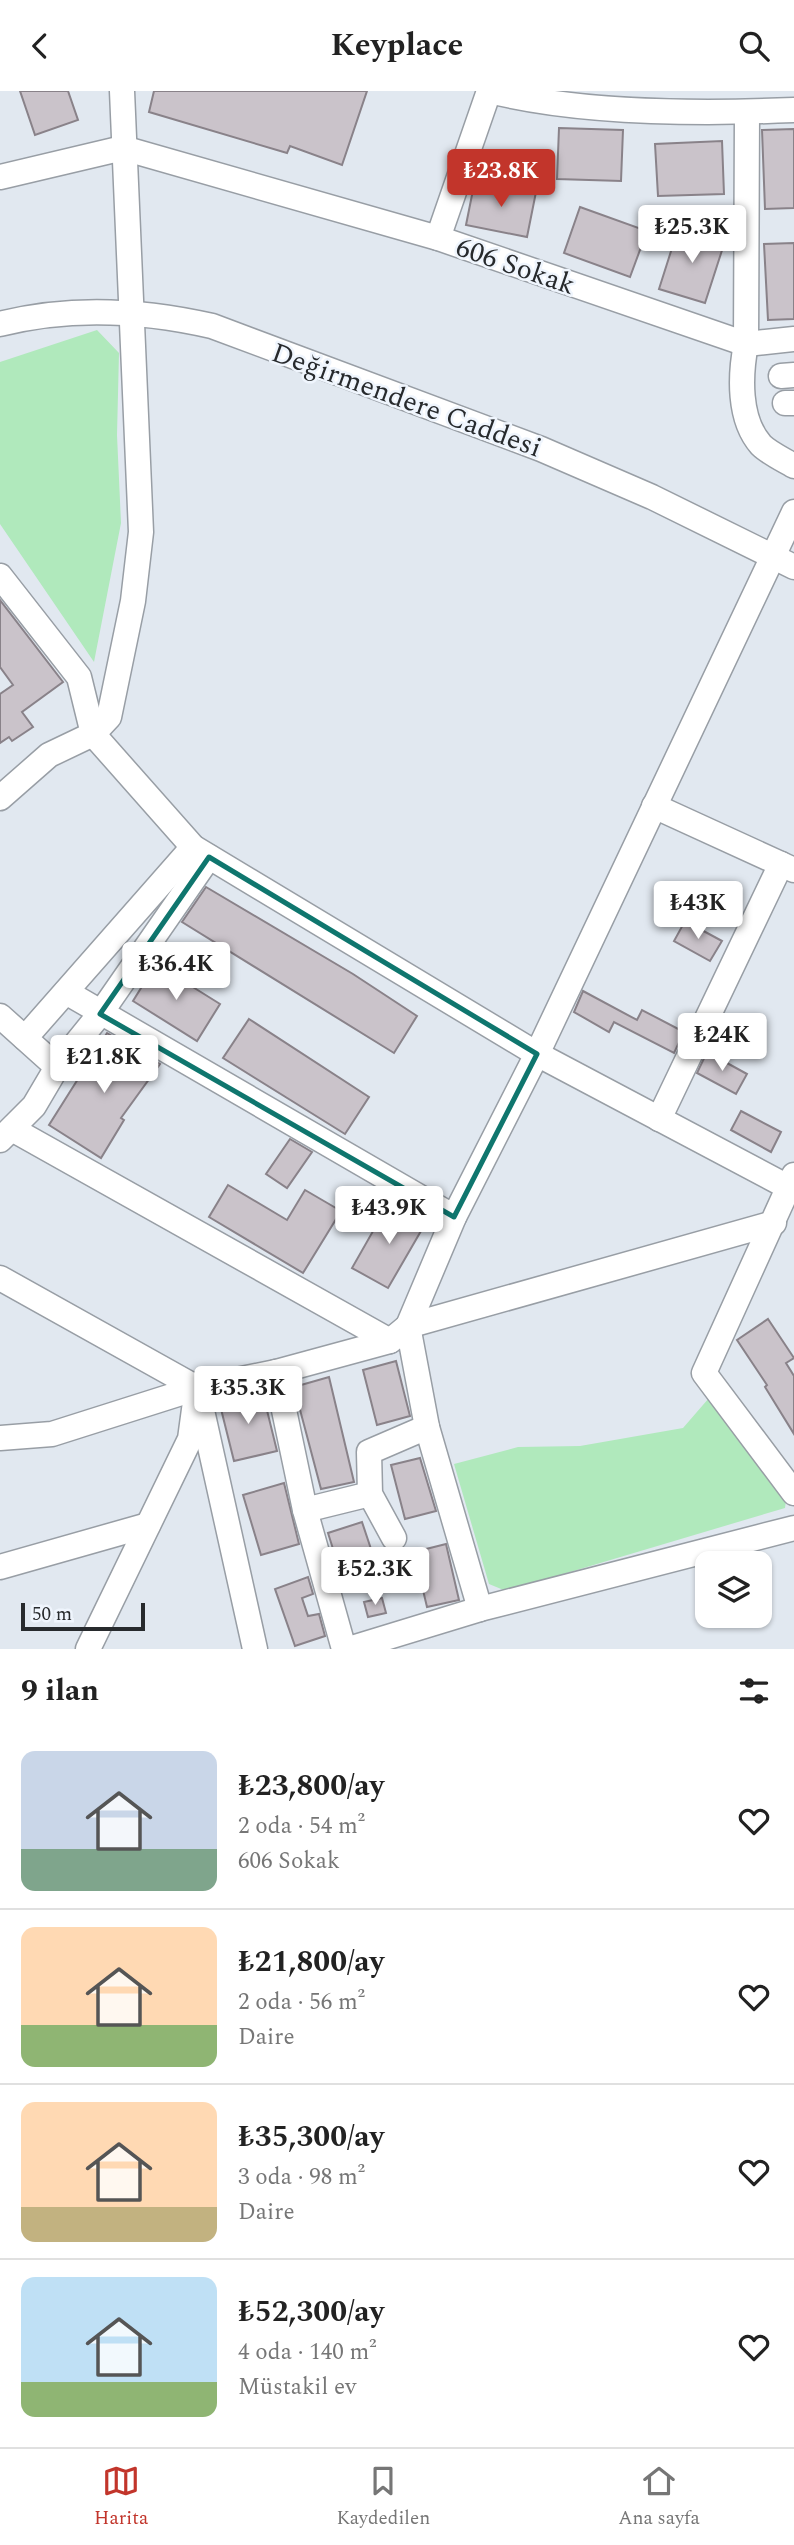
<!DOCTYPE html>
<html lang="tr">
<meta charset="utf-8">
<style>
:root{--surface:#fff;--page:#f2f2f2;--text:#222;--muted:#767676;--line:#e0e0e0;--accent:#c2352b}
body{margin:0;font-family:Spectral,serif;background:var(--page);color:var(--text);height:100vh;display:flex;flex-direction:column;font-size:26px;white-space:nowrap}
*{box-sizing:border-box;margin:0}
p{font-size:23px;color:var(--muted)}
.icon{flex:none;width:38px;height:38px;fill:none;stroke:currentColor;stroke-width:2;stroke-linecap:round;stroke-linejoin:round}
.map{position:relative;height:1558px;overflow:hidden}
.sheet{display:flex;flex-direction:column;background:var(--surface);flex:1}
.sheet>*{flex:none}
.fabs{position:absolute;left:695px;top:1460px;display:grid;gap:14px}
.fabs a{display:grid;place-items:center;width:77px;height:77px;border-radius:14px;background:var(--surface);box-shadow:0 2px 5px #0004;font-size:35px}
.scale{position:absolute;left:21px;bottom:18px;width:124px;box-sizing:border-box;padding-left:7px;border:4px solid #272a2d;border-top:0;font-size:19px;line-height:24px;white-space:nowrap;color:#272a2d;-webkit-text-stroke:5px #eff5fd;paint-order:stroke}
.price{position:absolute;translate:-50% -60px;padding:0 16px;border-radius:7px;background:#fff;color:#222;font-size:23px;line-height:46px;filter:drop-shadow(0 2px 4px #0008)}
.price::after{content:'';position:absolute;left:50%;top:42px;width:21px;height:16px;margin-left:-10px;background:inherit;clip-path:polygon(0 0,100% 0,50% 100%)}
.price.active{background:var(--accent);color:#fff}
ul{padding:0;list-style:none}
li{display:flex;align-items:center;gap:21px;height:175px;padding:0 21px}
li+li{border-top:2px solid var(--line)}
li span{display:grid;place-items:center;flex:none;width:196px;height:140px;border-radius:14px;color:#555}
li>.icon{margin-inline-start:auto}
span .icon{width:84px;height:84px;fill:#fffc;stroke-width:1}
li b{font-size:30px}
h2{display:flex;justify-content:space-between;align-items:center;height:84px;padding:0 21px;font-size:30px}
header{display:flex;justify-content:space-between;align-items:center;height:91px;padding:0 21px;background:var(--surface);font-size:32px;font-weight:700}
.tabs{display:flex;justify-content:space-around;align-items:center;height:98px;border-top:2px solid var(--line);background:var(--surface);font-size:19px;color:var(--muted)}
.tabs a{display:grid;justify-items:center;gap:4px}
.tabs .active{color:var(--accent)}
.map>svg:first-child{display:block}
.green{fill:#b0e9bc}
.building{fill:#cac3ca;stroke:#898289;stroke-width:2}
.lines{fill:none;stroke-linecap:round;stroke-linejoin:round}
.minor-casing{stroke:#989ea5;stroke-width:27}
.minor{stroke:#fff;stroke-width:24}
.marked{fill:none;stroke:#0f766e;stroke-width:5;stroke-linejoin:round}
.labels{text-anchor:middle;stroke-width:5;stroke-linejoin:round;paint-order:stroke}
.street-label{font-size:28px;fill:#272a2d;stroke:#eff5fd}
</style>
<header><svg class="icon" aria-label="back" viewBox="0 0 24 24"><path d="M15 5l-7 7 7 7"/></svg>Keyplace<svg class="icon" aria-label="search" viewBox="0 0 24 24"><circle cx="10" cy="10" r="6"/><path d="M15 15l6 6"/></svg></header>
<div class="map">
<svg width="794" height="1558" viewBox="0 0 794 1558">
<rect width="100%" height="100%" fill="#e1e8f0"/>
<g class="green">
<path d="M 97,239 L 119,262 L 117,344 L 121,432 L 94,571 L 0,433 L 0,271 Z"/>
<path d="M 709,1307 L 786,1409 L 785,1417 L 506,1500 L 489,1493 L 454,1373 L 518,1356 L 580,1355 L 683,1337 Z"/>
</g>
<g class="building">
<path d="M 20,0 L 68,0 L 78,29 L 35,44 Z"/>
<path d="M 154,0 L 367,0 L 342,74 L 290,55 L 287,62 L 149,21 Z"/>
<path d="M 559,37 L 623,39 L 621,90 L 557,88 Z"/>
<path d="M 794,38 L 794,117 L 765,118 L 762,39 Z"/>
<path d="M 722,50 L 724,103 L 658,105 L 655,53 Z"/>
<path d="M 475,89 L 536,101 L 527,146 L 466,134 Z"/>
<path d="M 580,116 L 647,140 L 630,186 L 564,162 Z"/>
<path d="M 679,135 L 725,150 L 705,212 L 659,198 Z"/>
<path d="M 794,152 L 794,228 L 768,229 L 764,153 Z"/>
<path d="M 0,509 L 63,591 L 22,621 L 33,636 L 12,650 L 9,646 L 0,652 L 0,603 L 13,594 L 0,576 Z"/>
<path d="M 206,796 L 353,883 L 417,925 L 394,962 L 182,831 Z"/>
<path d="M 685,830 L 722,850 L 710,870 L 674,850 Z"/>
<path d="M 156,873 L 220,913 L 197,950 L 133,910 Z"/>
<path d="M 583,900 L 637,929 L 642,919 L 684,941 L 674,962 L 614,931 L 609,941 L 574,921 Z"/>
<path d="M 249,928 L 369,1006 L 345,1043 L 223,967 Z"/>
<path d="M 107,942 L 160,973 L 121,1027 L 124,1029 L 101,1067 L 49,1034 Z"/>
<path d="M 707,961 L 747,983 L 736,1003 L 697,982 Z"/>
<path d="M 741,1020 L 781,1041 L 771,1061 L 731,1039 Z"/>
<path d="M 290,1048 L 312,1061 L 287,1097 L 266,1083 Z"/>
<path d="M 228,1094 L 287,1129 L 305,1099 L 341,1120 L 303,1182 L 209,1126 Z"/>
<path d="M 389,1112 L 425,1133 L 388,1197 L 352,1177 Z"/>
<path d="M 768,1228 L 794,1267 L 786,1272 L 794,1285 L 794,1343 L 765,1296 L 767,1294 L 737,1249 Z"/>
<path d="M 396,1270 L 410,1325 L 377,1334 L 363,1279 Z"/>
<path d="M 329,1286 L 354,1391 L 321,1398 L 294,1296 Z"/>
<path d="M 262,1299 L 277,1360 L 234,1370 L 219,1310 Z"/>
<path d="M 420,1367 L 436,1420 L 405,1428 L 391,1374 Z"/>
<path d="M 284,1392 L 299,1453 L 261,1464 L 243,1404 Z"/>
<path d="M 362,1431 L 379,1482 L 344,1493 L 328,1442 Z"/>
<path d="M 446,1453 L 459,1509 L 427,1516 L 414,1461 Z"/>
<path d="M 308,1486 L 313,1503 L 302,1507 L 308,1525 L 319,1523 L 325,1545 L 295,1555 L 275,1498 Z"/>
<path d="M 382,1507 L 386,1522 L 368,1526 L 364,1511 Z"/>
</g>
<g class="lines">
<defs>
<g id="minor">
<path d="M 490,0 C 582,23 699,23 794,19"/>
<path d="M 747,21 L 746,253 C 740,284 738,328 761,354 C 769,362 784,369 794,375"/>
<path d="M 0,86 L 123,57 L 438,147 L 746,253 L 794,248"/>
<path d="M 438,147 L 489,0"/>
<path d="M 0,233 C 70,215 142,219 212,235 L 541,358 L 652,406 L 794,476"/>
<path d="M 781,285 L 794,284"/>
<path d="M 785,312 L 794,312"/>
<path d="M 0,485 L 79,586 L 93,643 L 193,756 L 537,963 L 788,1096"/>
<path d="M 0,707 L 49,664 L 93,643 L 109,626 L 133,510 L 141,441 L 122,0"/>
<path d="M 654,715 L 794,779"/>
<path d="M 66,901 L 454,1126"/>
<path d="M 0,925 L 57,976"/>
<path d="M 25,947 L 193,756"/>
<path d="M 659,1028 L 781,773"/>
<path d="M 12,1038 L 390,1250"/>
<path d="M 0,1049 L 34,1015 L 57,976 L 100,923 L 209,766"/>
<path d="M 794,1084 L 704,1282 L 794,1402"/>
<path d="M 0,1187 L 197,1297 L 255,1558"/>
<path d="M 276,1281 L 305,1419 L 344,1558"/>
<path d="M 0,1347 L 52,1343 L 197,1297 L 276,1281 L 390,1250 L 408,1235 L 774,1132"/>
<path d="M 305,1419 L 370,1403"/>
<path d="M 394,1447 L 370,1403 L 369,1361 L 427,1336"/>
<path d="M 0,1476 L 148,1434"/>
<path d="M 480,1518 L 427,1336 L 408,1235 L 454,1126 L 537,963 L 794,421"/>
<path d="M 88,1558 L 190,1348 L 195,1311"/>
<path d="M 349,1558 L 480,1518 L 794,1437"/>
</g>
</defs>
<use href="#minor" class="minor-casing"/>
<use href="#minor" class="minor"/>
</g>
<path class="marked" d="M 209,766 L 537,963 L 454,1126 L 100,923 Z"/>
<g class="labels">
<g class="street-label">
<text transform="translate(516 174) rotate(19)" y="10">606 Sokak</text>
<text transform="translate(407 308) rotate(20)" y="10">Değirmendere Caddesi</text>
</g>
</g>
</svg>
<div class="fabs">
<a><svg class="icon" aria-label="layers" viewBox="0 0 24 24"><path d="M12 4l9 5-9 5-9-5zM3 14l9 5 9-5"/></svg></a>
</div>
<div class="scale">50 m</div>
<b class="price active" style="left:501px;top:118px">₺23.8K</b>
<b class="price" style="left:692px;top:174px">₺25.3K</b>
<b class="price" style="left:698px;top:850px">₺43K</b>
<b class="price" style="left:176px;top:911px">₺36.4K</b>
<b class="price" style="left:722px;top:982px">₺24K</b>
<b class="price" style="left:104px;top:1004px">₺21.8K</b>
<b class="price" style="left:389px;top:1155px">₺43.9K</b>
<b class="price" style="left:248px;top:1335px">₺35.3K</b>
<b class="price" style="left:375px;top:1516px">₺52.3K</b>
</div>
<section class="sheet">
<h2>9 ilan<svg class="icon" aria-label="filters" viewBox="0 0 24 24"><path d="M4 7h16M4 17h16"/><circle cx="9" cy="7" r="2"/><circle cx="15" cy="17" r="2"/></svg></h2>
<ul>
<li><span style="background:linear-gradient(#c9d6e8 70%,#7fa58c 0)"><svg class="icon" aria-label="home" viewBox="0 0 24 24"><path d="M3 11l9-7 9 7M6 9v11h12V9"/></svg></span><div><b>₺23,800/ay</b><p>2 oda · 54 m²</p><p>606 Sokak</p></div><svg class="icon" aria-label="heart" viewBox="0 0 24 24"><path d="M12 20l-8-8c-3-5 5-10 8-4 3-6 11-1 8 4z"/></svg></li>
<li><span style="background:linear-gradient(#ffd9b3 70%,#8fb573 0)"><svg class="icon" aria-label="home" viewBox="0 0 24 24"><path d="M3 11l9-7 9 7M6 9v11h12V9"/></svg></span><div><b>₺21,800/ay</b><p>2 oda · 56 m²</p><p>Daire</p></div><svg class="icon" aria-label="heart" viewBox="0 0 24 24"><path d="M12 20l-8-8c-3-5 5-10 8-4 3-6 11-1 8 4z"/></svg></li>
<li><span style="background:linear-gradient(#ffd9b3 75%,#c2b280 0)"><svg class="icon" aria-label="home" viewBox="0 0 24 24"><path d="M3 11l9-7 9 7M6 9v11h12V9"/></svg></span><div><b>₺35,300/ay</b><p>3 oda · 98 m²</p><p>Daire</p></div><svg class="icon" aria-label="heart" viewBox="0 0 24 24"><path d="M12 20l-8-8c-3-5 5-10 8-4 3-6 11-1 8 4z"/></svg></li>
<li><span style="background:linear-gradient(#bfe0f5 75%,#8fb573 0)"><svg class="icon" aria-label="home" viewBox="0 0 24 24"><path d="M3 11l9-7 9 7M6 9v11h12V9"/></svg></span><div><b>₺52,300/ay</b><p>4 oda · 140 m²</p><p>Müstakil ev</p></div><svg class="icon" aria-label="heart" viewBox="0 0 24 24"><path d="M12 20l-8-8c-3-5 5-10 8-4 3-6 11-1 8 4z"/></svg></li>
</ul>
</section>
<nav class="tabs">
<a class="active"><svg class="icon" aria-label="map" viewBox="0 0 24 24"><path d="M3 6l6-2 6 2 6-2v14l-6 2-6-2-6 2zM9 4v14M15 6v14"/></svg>Harita</a>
<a><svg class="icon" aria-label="saved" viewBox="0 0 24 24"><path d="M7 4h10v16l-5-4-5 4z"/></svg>Kaydedilen</a>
<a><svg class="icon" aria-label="home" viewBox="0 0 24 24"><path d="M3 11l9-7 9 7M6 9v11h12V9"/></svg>Ana sayfa</a>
</nav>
